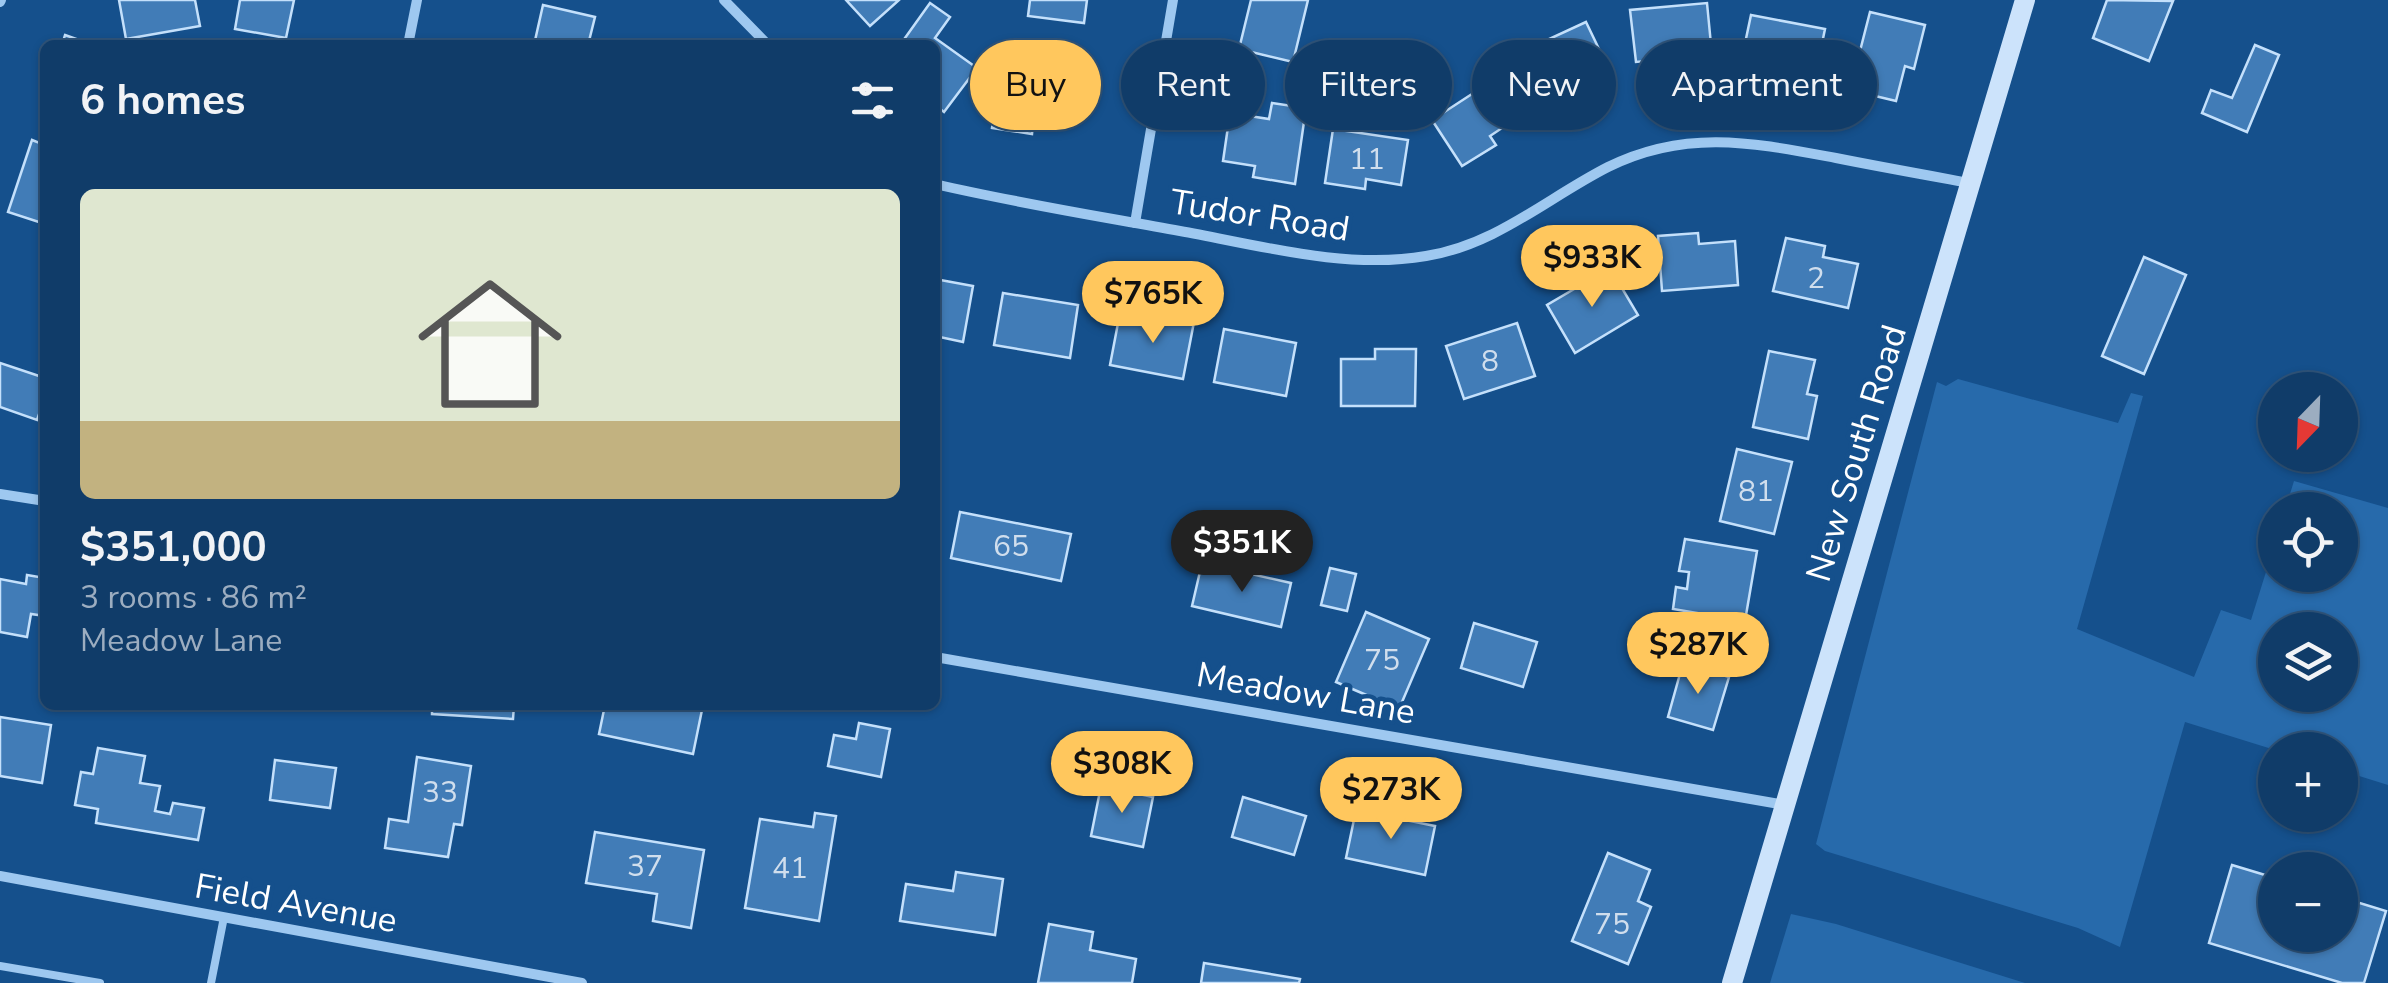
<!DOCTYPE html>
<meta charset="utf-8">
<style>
:root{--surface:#103c69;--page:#19436f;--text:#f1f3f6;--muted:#9cadc0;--line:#30567d;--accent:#ffc75d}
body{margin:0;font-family:"Nunito Sans",sans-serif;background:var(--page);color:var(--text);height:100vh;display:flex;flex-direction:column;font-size:38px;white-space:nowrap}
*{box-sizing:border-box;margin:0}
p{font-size:32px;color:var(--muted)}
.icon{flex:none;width:55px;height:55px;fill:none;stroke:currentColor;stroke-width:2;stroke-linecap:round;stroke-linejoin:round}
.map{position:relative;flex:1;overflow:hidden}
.panel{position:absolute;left:40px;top:40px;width:900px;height:670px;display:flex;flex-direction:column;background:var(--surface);border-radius:15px;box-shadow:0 2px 8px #0004,0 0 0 2px var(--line)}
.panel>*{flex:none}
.top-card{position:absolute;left:970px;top:40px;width:950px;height:90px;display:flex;gap:20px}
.needle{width:65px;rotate:203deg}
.tools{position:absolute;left:2258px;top:372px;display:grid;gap:20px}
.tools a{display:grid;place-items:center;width:100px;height:100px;border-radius:50%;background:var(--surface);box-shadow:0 2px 8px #0004,0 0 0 2px var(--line);font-size:50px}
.price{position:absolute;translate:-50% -85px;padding:0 22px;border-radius:35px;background:var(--accent);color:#111;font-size:32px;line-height:65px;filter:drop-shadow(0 2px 5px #0008)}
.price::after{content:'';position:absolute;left:50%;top:60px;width:30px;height:22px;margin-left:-15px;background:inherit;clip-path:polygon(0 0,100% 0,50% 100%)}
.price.current{background:#222;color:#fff}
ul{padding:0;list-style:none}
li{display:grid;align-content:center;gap:20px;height:530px;padding:0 40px}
li span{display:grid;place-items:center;height:310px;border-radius:15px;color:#555}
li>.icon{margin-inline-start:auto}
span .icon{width:180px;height:180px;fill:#fffc;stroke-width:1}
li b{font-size:42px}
h2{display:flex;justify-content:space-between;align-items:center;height:120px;padding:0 40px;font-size:42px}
.pill{padding:0 35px;border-radius:45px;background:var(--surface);box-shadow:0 2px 8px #0004,0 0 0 2px var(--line);font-size:35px;line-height:90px}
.pill.current{background:var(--accent);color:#111}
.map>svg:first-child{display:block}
.green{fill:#276aab;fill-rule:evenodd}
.building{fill:#417cb7;stroke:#c4e0fb;stroke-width:2.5}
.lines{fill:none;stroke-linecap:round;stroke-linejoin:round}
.lane{stroke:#9ec8f0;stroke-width:8}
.street{stroke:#9ec8f0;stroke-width:10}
.secondary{stroke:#cce3fb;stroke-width:20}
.labels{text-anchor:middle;stroke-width:9;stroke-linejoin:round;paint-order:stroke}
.number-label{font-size:30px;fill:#d0deed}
.street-label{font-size:35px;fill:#fff;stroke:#15508c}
</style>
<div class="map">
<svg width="2388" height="983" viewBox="0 0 2388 983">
<rect width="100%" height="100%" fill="#15508c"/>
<g class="green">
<path d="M 1958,379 L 2118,423 L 2131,393 L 2143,396 L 2077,629 L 2194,677 L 2221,610 L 2251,620 L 2275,543 L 2275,575 L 2340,575 L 2340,510 L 2285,510 L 2294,481 L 2388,508 L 2388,785 L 2340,770 L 2340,750 L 2275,750 L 2185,722 L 2120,947 L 2078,928 L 1825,851 L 1816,844 L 1937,382 L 1946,386 ZM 2275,630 L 2340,630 L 2340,695 L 2275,695 Z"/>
<path d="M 1791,914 L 1836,924 L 2025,983 L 1770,983 Z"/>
</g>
<g class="building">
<path d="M 119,0 L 195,0 L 200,26 L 126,39 Z"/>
<path d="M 240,0 L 294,0 L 286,38 L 235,29 Z"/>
<path d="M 846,0 L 899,0 L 870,26 Z"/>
<path d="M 1030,0 L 1087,0 L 1084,23 L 1028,16 Z"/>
<path d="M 1251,0 L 1308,0 L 1293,62 L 1239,49 Z"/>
<path d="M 2107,0 L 2173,1 L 2149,61 L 2093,38 Z"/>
<path d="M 930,3 L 950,17 L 935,38 L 977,68 L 944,112 L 935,105 L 935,45 L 900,45 Z"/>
<path d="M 1707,3 L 1712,55 L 1636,62 L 1630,10 Z"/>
<path d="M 543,5 L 595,17 L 588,45 L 534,45 Z"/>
<path d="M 1870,12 L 1925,25 L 1914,69 L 1905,66 L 1896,101 L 1850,90 Z"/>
<path d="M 1751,15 L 1825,29 L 1814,82 L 1740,67 Z"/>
<path d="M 1586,22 L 1610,72 L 1542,103 L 1519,53 Z"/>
<path d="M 65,35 L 93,45 L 62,45 Z"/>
<path d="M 2255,45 L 2279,55 L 2247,132 L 2202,113 L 2211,90 L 2232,98 Z"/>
<path d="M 1000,73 L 1075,84 L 1069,128 L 1033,124 L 1032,134 L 992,128 Z"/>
<path d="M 1495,79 L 1520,116 L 1490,136 L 1496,145 L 1462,166 L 1432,120 Z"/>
<path d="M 1272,103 L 1306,108 L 1295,184 L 1253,177 L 1255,166 L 1223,161 L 1230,113 L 1269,119 Z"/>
<path d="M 1333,129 L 1408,140 L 1401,185 L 1366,179 L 1365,189 L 1325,183 Z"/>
<path d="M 32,140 L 45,145 L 45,224 L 8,212 Z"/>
<path d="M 1698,233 L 1699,244 L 1735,241 L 1738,285 L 1662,291 L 1658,236 Z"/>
<path d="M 1786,238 L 1825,246 L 1823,257 L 1858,264 L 1848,308 L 1773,291 Z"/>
<path d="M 2144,257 L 2186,275 L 2144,374 L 2102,356 Z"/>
<path d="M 1610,268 L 1638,315 L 1575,353 L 1547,305 Z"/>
<path d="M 935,279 L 973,286 L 963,342 L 935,336 Z"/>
<path d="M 1003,293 L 1078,305 L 1070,358 L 994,345 Z"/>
<path d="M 1150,314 L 1194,322 L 1183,379 L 1110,365 L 1119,318 L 1148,324 Z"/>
<path d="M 1517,323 L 1535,376 L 1464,399 L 1446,346 Z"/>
<path d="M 1224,329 L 1296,343 L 1286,396 L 1214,382 Z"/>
<path d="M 1375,349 L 1416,349 L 1415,406 L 1341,406 L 1341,359 L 1375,359 Z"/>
<path d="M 1769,351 L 1815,360 L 1807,394 L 1817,396 L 1808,439 L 1753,427 Z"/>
<path d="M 0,363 L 45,378 L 45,397 L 37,420 L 0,407 Z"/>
<path d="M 1737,449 L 1792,462 L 1774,534 L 1720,521 Z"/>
<path d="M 960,512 L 1071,534 L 1061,581 L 951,558 Z"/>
<path d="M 1685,539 L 1757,551 L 1745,621 L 1673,609 L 1676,587 L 1687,589 L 1689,572 L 1679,571 Z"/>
<path d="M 1202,563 L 1291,583 L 1281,627 L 1192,606 Z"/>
<path d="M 1330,568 L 1356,574 L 1347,611 L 1321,605 Z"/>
<path d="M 27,575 L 45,578 L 45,616 L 31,614 L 27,637 L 0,632 L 0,579 L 26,584 Z"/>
<path d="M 1366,612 L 1429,639 L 1399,709 L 1336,682 Z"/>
<path d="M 1474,623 L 1537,642 L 1523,687 L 1461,668 Z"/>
<path d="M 1683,663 L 1729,677 L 1713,730 L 1668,717 Z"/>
<path d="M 432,705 L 514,705 L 513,719 L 432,714 Z"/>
<path d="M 605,705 L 703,705 L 693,754 L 599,734 Z"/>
<path d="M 0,717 L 51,725 L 42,783 L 0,776 Z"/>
<path d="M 859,723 L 890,729 L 881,777 L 828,766 L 834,735 L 856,739 Z"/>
<path d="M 98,748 L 145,756 L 140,783 L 160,786 L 155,811 L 170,814 L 173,803 L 204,808 L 198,840 L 96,823 L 98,809 L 75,805 L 81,772 L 93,774 Z"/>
<path d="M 417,757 L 471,766 L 462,825 L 454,824 L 448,857 L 385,848 L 389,819 L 408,822 Z"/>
<path d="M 275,760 L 336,768 L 330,808 L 270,800 Z"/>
<path d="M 1101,786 L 1153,797 L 1143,847 L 1091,836 Z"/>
<path d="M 1243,797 L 1306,816 L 1294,855 L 1232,837 Z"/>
<path d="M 1356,810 L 1435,826 L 1425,875 L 1346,858 Z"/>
<path d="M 815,813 L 836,816 L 819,921 L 745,908 L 760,819 L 813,827 Z"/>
<path d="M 595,832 L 704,850 L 691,928 L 653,921 L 657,894 L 586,883 Z"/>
<path d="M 1608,853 L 1650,870 L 1638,901 L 1651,907 L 1628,964 L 1572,941 Z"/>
<path d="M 2232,865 L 2275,878 L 2275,935 L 2340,935 L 2340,897 L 2386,911 L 2364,983 L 2342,983 L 2209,943 Z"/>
<path d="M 956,872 L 1003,879 L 995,935 L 900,921 L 906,884 L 953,891 Z"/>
<path d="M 1049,924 L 1093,932 L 1090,950 L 1136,959 L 1132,983 L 1038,983 Z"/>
<path d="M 1204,963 L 1300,979 L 1299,983 L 1201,983 Z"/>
</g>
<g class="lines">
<g class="lane">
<path d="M 0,966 L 100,983"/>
<path d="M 211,983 L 224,917"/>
</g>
<g class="street">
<path d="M 724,0 L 768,45"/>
<path d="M 0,2 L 1,0"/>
<path d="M 408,45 L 417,0"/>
<path d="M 935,184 C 1016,203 1098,216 1180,231 C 1258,245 1346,270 1426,256 C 1496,245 1547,198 1608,167 C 1687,128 1755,143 1836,158 C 1881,167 1926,175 1970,183"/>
<path d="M 1135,223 L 1173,0"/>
<path d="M 0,494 L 45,501"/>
<path d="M 935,657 L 1785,805"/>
<path d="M 0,876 L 582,983"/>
</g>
<path class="secondary" d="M 1732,983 L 2025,0"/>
</g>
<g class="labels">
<g class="number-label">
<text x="1367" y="169">11</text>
<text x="1816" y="288">2</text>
<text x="1490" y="371">8</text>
<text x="1756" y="501">81</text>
<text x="1011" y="556">65</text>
<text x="1382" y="670">75</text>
<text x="440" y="802">33</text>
<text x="645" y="876">37</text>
<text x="790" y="878">41</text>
<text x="1612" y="934">75</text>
</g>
<g class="street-label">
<text transform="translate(1260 215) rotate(9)" y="12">Tudor Road</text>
<text transform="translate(1856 453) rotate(-73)" y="12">New South Road</text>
<text transform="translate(1306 693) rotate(10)" y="12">Meadow Lane</text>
<text transform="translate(296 903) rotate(10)" y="12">Field Avenue</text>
</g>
</g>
</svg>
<div class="tools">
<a><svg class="needle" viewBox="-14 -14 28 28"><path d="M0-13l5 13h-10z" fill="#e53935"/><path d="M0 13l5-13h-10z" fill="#9cadc0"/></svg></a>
<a><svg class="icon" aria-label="locate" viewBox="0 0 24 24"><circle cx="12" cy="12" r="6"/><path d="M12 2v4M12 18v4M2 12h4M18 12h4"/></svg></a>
<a><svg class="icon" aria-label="layers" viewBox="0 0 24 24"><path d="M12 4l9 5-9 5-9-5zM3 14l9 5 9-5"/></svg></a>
<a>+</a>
<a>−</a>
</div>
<b class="price" style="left:1592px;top:310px">$933K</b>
<b class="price" style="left:1153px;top:346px">$765K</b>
<b class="price current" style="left:1242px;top:595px">$351K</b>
<b class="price" style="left:1698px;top:697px">$287K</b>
<b class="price" style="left:1122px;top:816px">$308K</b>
<b class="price" style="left:1391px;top:842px">$273K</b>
<div class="top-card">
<a class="pill current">Buy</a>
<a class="pill">Rent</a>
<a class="pill">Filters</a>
<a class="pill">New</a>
<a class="pill">Apartment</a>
</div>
<section class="panel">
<h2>6 homes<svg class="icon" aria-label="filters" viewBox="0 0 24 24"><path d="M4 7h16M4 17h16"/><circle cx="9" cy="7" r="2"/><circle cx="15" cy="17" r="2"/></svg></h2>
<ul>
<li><span style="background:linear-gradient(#dfe7d0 75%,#c2b280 0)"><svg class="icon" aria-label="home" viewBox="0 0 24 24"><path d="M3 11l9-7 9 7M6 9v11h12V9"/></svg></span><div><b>$351,000</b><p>3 rooms · 86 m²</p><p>Meadow Lane</p></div></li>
</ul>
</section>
</div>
